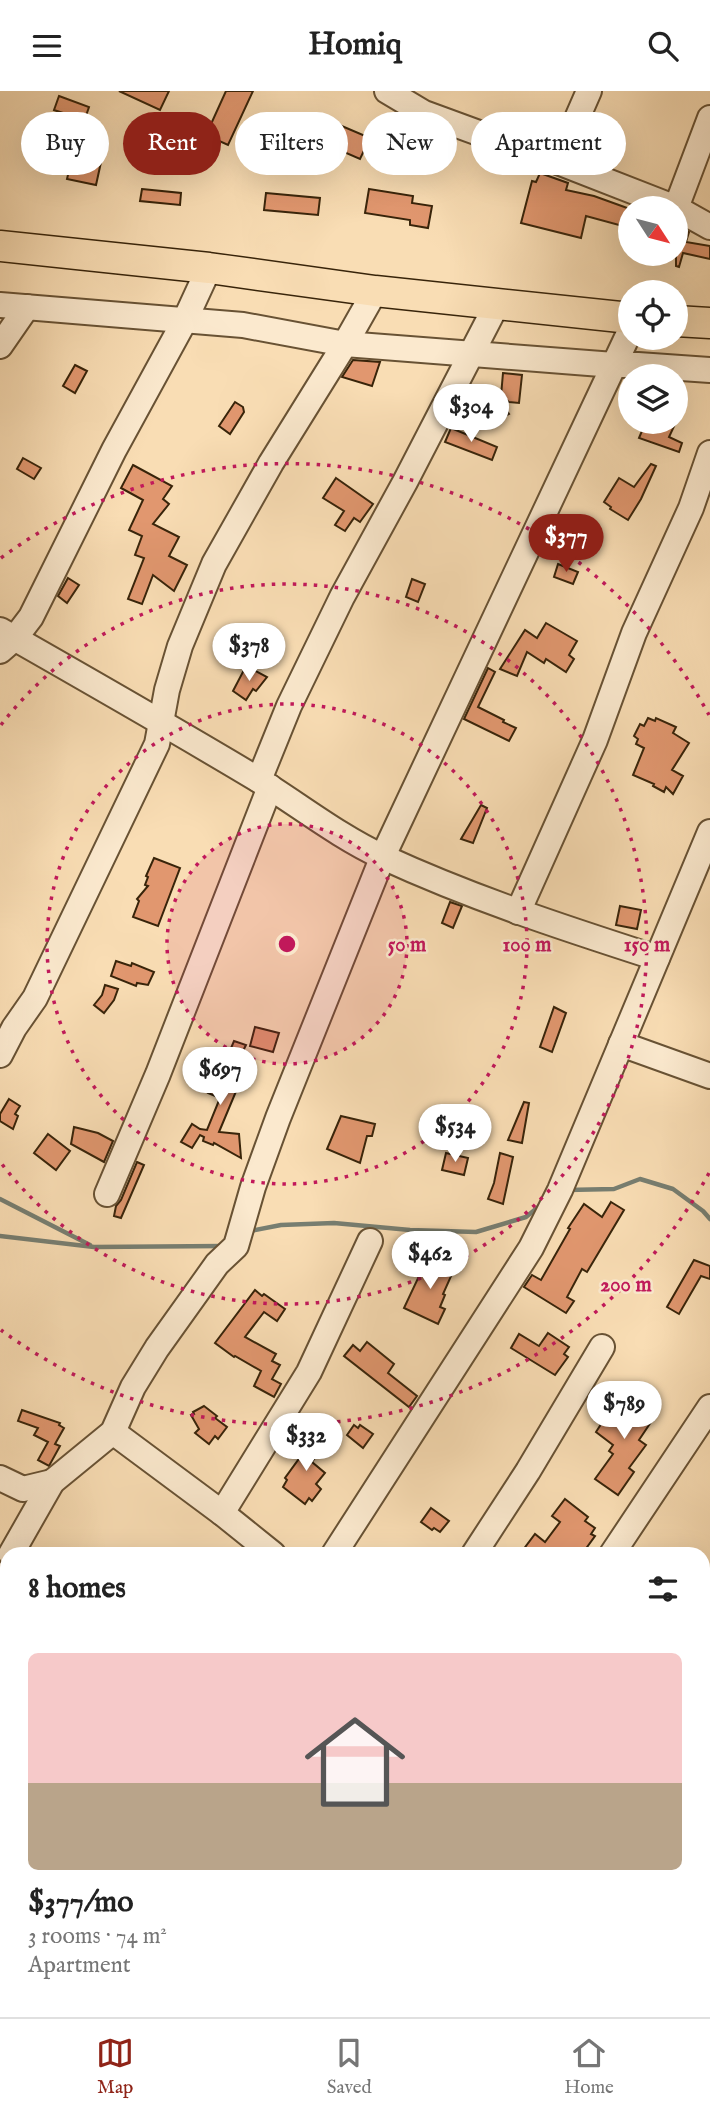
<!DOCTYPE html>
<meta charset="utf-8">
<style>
:root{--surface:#fff;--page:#f2f2f2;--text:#222;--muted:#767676;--line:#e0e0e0;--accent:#8f2418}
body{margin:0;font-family:"IM FELL English",serif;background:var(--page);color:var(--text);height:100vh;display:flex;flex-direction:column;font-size:26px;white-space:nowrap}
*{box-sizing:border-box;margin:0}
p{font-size:23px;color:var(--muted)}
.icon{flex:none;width:38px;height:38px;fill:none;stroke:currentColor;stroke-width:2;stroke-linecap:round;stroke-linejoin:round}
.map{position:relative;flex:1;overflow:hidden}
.details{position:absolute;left:0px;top:1456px;width:710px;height:471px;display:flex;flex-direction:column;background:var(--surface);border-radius:21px 21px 0 0;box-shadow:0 7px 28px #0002}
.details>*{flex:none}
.hud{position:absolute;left:21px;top:21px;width:668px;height:63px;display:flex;gap:14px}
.needle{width:46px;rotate:126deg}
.tools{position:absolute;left:618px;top:105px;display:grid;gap:14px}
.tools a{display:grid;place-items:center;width:70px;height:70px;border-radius:50%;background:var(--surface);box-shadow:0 7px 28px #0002;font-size:35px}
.price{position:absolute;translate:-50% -60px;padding:0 16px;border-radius:24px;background:#fff;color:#222;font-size:23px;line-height:46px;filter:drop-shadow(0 2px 4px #0008)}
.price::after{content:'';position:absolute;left:50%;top:42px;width:21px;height:16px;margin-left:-10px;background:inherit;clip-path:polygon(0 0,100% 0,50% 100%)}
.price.active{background:var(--accent);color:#fff}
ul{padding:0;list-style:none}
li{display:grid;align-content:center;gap:14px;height:371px;padding:0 28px}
li span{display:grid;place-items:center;height:217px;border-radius:10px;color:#555}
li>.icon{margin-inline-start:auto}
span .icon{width:126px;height:126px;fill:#fffc;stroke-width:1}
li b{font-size:30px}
h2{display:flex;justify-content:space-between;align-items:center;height:84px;padding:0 28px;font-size:30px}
.tag{padding:0 24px;border-radius:32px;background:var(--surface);box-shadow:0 7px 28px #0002;font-size:24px;line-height:63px}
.tag.active{background:var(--accent);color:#fff}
header{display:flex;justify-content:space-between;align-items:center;height:91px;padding:0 28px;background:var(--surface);font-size:32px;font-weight:700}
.menu{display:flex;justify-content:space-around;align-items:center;height:98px;border-top:2px solid var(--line);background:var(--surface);font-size:19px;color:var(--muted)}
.menu a{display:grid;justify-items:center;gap:4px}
.menu .active{color:var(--accent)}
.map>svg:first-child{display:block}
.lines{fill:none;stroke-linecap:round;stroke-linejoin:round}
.stream{stroke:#777e71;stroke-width:4.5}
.building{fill:#e1976f;stroke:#38240a;stroke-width:2}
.minor-casing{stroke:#685234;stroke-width:28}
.major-casing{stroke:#38240a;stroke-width:33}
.minor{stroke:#fbe9ce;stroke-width:24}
.major{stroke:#f9ddb4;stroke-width:30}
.ring{fill:none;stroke:#c2185b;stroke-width:3.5;stroke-dasharray:3.5 7}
.centre{fill:#c2185b;stroke:#fbe9ce;stroke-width:3.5}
.ring-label{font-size:21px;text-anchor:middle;font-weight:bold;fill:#c2185b;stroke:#fbe9ce;stroke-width:5;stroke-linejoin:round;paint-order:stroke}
</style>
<header><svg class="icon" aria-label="menu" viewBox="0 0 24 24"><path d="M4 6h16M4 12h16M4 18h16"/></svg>Homiq<svg class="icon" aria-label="search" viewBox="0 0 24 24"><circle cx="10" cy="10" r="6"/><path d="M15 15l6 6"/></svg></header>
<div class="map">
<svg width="710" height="1926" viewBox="0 0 710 1926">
<rect width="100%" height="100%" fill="#f9ddb4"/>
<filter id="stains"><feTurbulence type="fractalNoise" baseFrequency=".00286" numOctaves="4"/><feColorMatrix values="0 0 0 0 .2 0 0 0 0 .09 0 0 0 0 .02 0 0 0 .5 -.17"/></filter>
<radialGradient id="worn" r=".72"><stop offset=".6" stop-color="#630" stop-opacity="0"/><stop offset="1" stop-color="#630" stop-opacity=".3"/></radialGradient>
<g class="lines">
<g class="stream">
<path d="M 567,1099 L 614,1098 L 640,1088 L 673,1098 L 703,1120 L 710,1128"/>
<path d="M 0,1108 L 90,1154"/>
<path d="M 250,1140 L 281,1134 L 334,1132 L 410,1139 L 476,1141 L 526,1126 L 542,1113"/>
<path d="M 0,1145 L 94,1156 L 223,1155"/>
</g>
</g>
<g class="building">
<path d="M 119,0 L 169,0 L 160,19 Z"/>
<path d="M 226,0 L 253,0 L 228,54 L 206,44 Z"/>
<path d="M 59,5 L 89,16 L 81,39 L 69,34 L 72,25 L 54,19 Z"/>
<path d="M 323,27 L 370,47 L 360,68 L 314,48 Z"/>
<path d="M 78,45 L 89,52 L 85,59 L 103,62 L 96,94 L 67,88 L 74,59 L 71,58 Z"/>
<path d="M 540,82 L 568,92 L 566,99 L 594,105 L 630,118 L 630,137 L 586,125 L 581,147 L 521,132 L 532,90 L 536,91 Z"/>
<path d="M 142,98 L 181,102 L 180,114 L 140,110 Z"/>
<path d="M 369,98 L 413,105 L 412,112 L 432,115 L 428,137 L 410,134 L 410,129 L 365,122 Z"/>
<path d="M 266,102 L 320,107 L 318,124 L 264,119 Z"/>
<path d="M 676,134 L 689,141 L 686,151 L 710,155 L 710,168 L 683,162 L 679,176 L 676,175 Z"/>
<path d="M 353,269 L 380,271 L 372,295 L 342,286 Z"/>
<path d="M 75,274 L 87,280 L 75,302 L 63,295 Z"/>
<path d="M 503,282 L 522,284 L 519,312 L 509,311 L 501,305 Z"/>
<path d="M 235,311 L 243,316 L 244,321 L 230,343 L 219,335 Z"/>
<path d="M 501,311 L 509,323 L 485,336 L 478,324 Z"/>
<path d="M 662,331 L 676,331 L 669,346 L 682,352 L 679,361 L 639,347 L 644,335 L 657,341 Z"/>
<path d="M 451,337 L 497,356 L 492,369 L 445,351 Z"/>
<path d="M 23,367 L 41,377 L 34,388 L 17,378 Z"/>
<path d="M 651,373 L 656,375 L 641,408 L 628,429 L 610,418 L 611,416 L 604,411 L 619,387 L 634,396 Z"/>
<path d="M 133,374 L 172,395 L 163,408 L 169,413 L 153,433 L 179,446 L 169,465 L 187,474 L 174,500 L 153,484 L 142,513 L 128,508 L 144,467 L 135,464 L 142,445 L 129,439 L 143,409 L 121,397 Z"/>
<path d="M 336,387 L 373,413 L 360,431 L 354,427 L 345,440 L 335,434 L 344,420 L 323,407 Z"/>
<path d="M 558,473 L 578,481 L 573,493 L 554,486 Z"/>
<path d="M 68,487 L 79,494 L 67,512 L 58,505 Z"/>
<path d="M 412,488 L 425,493 L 418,511 L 406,506 Z"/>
<path d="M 546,532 L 577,550 L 569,564 L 574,568 L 566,581 L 546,568 L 544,572 L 527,561 L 517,585 L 500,578 L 525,539 L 537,547 Z"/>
<path d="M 246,575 L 267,586 L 256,600 L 253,598 L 246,609 L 233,600 Z"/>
<path d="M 488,577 L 495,581 L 478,616 L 504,629 L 503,631 L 516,637 L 509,650 L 464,628 Z"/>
<path d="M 648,627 L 655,630 L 656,627 L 676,636 L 673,642 L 689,652 L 672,679 L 683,685 L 673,703 L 666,696 L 664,701 L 653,695 L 654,693 L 633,684 L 644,657 L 636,653 L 638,648 L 634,645 L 640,633 L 644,635 Z"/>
<path d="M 481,714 L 487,717 L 473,752 L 461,748 Z"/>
<path d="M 154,767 L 180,777 L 158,835 L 133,826 L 139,810 L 137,808 L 148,795 L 145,794 L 148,786 L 146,785 Z"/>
<path d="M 450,811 L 462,815 L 453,837 L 442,832 Z"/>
<path d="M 620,815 L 641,819 L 637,838 L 616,834 Z"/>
<path d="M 116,870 L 131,875 L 132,872 L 154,881 L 148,894 L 137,892 L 136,895 L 111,885 Z"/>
<path d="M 105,894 L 118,898 L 114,909 L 104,922 L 94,914 L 102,904 Z"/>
<path d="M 554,916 L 566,922 L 552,961 L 540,956 Z"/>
<path d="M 255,936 L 279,942 L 273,961 L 250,955 Z"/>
<path d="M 234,950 L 246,954 L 226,993 L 237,998 L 219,1041 L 239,1043 L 241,1067 L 214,1052 L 213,1054 L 203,1050 L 204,1046 L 200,1044 L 192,1057 L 181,1051 L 192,1033 L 200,1038 L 207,1039 L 220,1007 L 208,1002 L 217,980 L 223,968 L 226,969 Z"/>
<path d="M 9,1008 L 20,1015 L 15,1023 L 18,1025 L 13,1038 L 0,1030 L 0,1023 Z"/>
<path d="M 524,1011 L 529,1012 L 522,1052 L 508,1049 Z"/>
<path d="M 341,1025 L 375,1033 L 372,1045 L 367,1045 L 360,1072 L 327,1058 Z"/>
<path d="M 74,1036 L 98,1042 L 113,1050 L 104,1071 L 71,1053 Z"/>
<path d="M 48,1043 L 70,1060 L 56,1079 L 34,1062 Z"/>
<path d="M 446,1062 L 468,1067 L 464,1084 L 442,1079 Z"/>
<path d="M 500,1062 L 513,1066 L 503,1113 L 488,1108 L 494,1092 Z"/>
<path d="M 137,1071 L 144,1074 L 121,1127 L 114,1125 L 116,1115 L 121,1109 Z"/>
<path d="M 611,1111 L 624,1119 L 587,1181 L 582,1178 L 567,1206 L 574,1210 L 566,1222 L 524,1196 L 532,1184 L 541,1189 L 570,1138 L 568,1137 L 584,1113 L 602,1126 Z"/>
<path d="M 424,1168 L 440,1174 L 441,1171 L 456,1174 L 443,1203 L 445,1204 L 440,1216 L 445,1218 L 438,1233 L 404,1217 L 421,1181 Z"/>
<path d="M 694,1169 L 710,1175 L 710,1188 L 701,1185 L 679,1223 L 667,1216 Z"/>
<path d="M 255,1199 L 262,1205 L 264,1203 L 285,1218 L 277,1230 L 264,1221 L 245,1246 L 276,1263 L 272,1270 L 280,1274 L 272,1288 L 281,1293 L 274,1306 L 254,1295 L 261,1280 L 235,1265 L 234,1266 L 215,1252 Z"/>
<path d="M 548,1242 L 569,1256 L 564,1263 L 568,1266 L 555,1284 L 511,1257 L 519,1243 L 539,1255 Z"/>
<path d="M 367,1251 L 394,1273 L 388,1282 L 417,1305 L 409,1316 L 344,1265 L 353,1254 L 360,1260 Z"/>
<path d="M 631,1297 L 643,1304 L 637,1313 L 655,1325 L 639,1349 L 646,1354 L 629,1377 L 634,1381 L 618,1404 L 595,1388 L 613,1363 L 609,1360 L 613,1354 L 596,1341 L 605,1327 L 609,1330 Z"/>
<path d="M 204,1315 L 217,1325 L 215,1327 L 227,1336 L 218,1348 L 215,1345 L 209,1353 L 195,1342 L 199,1338 L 191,1324 L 194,1323 L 193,1321 Z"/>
<path d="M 22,1319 L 60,1332 L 59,1334 L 64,1337 L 55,1353 L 60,1355 L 49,1375 L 38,1369 L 48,1351 L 34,1344 L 38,1337 L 18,1330 Z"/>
<path d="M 354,1334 L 358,1337 L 360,1334 L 373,1343 L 363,1357 L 347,1344 Z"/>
<path d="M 317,1343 L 327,1350 L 312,1371 L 325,1382 L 316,1393 L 321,1398 L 312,1410 L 309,1407 L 305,1413 L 283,1396 L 287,1389 L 285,1387 Z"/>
<path d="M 565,1408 L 588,1426 L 585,1430 L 595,1437 L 591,1443 L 595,1445 L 582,1463 L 520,1463 L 535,1443 L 545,1451 L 560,1431 L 552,1425 Z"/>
<path d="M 431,1417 L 449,1430 L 440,1441 L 434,1437 L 432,1439 L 421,1431 Z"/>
</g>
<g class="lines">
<defs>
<g id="minor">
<path d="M 387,0 L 424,22 L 558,71 L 676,117 L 710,136"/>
<path d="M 558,71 L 589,0"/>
<path d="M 676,117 L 710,27"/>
<path d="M 0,214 L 243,234 L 345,253 L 614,274 L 638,274 L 710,279"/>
<path d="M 0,255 L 27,216"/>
<path d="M 0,539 C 86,588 172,637 257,688 C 299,714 338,745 383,766 C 472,807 564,837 657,867"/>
<path d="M 0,560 L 15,547 L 31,526 L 114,359 L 185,229 L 209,177"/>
<path d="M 259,689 L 289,615 L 342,506 L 405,391 L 497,213"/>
<path d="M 518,821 L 595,649 L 634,542 L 691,417 L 710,362"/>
<path d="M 621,953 L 710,985"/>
<path d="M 0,964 L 14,937 L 35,907 L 157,653 L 167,599 L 180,555 L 214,473 L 271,372 L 345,253 L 375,200"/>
<path d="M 107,1103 L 158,983 L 270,696"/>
<path d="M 113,1341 L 222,1422 L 273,1463"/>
<path d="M 0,1387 L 23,1398 L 52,1391"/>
<path d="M 222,1422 L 309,1281 L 370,1150"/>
<path d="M 11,1463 L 52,1391 L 113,1341 L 133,1296 L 157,1257 L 217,1173 L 236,1155 L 253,1096 L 278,1027 L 383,765 L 630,240"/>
<path d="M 334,1463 L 531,1157 L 560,1099 L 710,741"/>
<path d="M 474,1463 L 528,1380 L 602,1256"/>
<path d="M 612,1463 L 710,1316"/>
<path d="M 704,1523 L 710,1512"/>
<path d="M 0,1537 L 7,1542"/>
<path d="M 0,1688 L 7,1693"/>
<path d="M 0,1784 L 7,1775"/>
<path d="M 704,1787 L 710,1771"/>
<path d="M 0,1857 L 7,1863"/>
<path d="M 81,1920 L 90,1926"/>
<path d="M 578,1920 L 589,1926"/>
<path d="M 52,1926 L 57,1920"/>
<path d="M 190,1926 L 194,1920"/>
<path d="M 322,1926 L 326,1920"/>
<path d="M 481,1926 L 485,1920"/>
<path d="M 642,1926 L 645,1920"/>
</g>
<g id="major">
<path d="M 0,155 L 209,177 L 375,200 L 630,227"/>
<path d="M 676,230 L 710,232"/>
</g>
</defs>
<use href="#minor" class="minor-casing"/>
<use href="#major" class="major-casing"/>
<use href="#minor" class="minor"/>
<use href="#major" class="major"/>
</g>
<circle cx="287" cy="853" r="120" fill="#c2185b" fill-opacity=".12"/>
<g class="ring">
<circle cx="287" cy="853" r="120"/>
<circle cx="287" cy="853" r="240"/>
<path d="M1 634A360 360 0 1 1 1 1072"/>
<path d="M709 1082A480 480 0 0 1 1 1239M1 467A480 480 0 0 1 709 624"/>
</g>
<circle cx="287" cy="853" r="10" class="centre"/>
<g class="ring-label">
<text x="407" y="860">50 m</text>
<text x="527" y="860">100 m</text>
<text x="647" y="860">150 m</text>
<text x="626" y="1200">200 m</text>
</g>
<rect width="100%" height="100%" filter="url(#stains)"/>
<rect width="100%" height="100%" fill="url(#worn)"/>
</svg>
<div class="tools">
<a><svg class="needle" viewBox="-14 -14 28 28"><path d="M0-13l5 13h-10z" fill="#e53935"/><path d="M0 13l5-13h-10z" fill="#767676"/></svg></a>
<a><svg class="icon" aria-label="locate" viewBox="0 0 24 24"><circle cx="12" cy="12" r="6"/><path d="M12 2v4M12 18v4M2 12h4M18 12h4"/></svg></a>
<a><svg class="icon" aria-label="layers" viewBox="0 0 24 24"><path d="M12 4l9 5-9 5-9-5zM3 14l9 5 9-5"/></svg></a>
</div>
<b class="price" style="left:471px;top:353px">$304</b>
<b class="price active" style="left:566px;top:483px">$377</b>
<b class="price" style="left:249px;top:592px">$378</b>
<b class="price" style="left:220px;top:1016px">$697</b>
<b class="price" style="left:455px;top:1073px">$534</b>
<b class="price" style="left:430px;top:1200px">$462</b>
<b class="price" style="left:624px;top:1350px">$789</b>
<b class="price" style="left:306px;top:1382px">$332</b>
<div class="hud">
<a class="tag">Buy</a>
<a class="tag active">Rent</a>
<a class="tag">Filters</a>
<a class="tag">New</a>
<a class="tag">Apartment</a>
</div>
<section class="details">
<h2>8 homes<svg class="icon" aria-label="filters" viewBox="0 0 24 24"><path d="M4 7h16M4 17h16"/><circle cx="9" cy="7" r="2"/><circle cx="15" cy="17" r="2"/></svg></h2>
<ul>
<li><span style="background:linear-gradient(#f6c9c9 60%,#b9a48a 0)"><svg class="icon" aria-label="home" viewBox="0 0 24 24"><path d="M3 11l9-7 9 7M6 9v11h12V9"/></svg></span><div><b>$377/mo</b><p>3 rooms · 74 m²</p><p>Apartment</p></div></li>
</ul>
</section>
</div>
<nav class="menu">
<a class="active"><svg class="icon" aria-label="map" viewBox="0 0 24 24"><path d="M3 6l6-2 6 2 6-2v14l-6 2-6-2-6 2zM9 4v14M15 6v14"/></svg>Map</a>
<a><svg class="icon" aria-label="saved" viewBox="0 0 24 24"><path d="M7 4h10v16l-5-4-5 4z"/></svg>Saved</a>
<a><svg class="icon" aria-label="home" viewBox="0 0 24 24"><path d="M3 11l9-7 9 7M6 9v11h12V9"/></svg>Home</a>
</nav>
